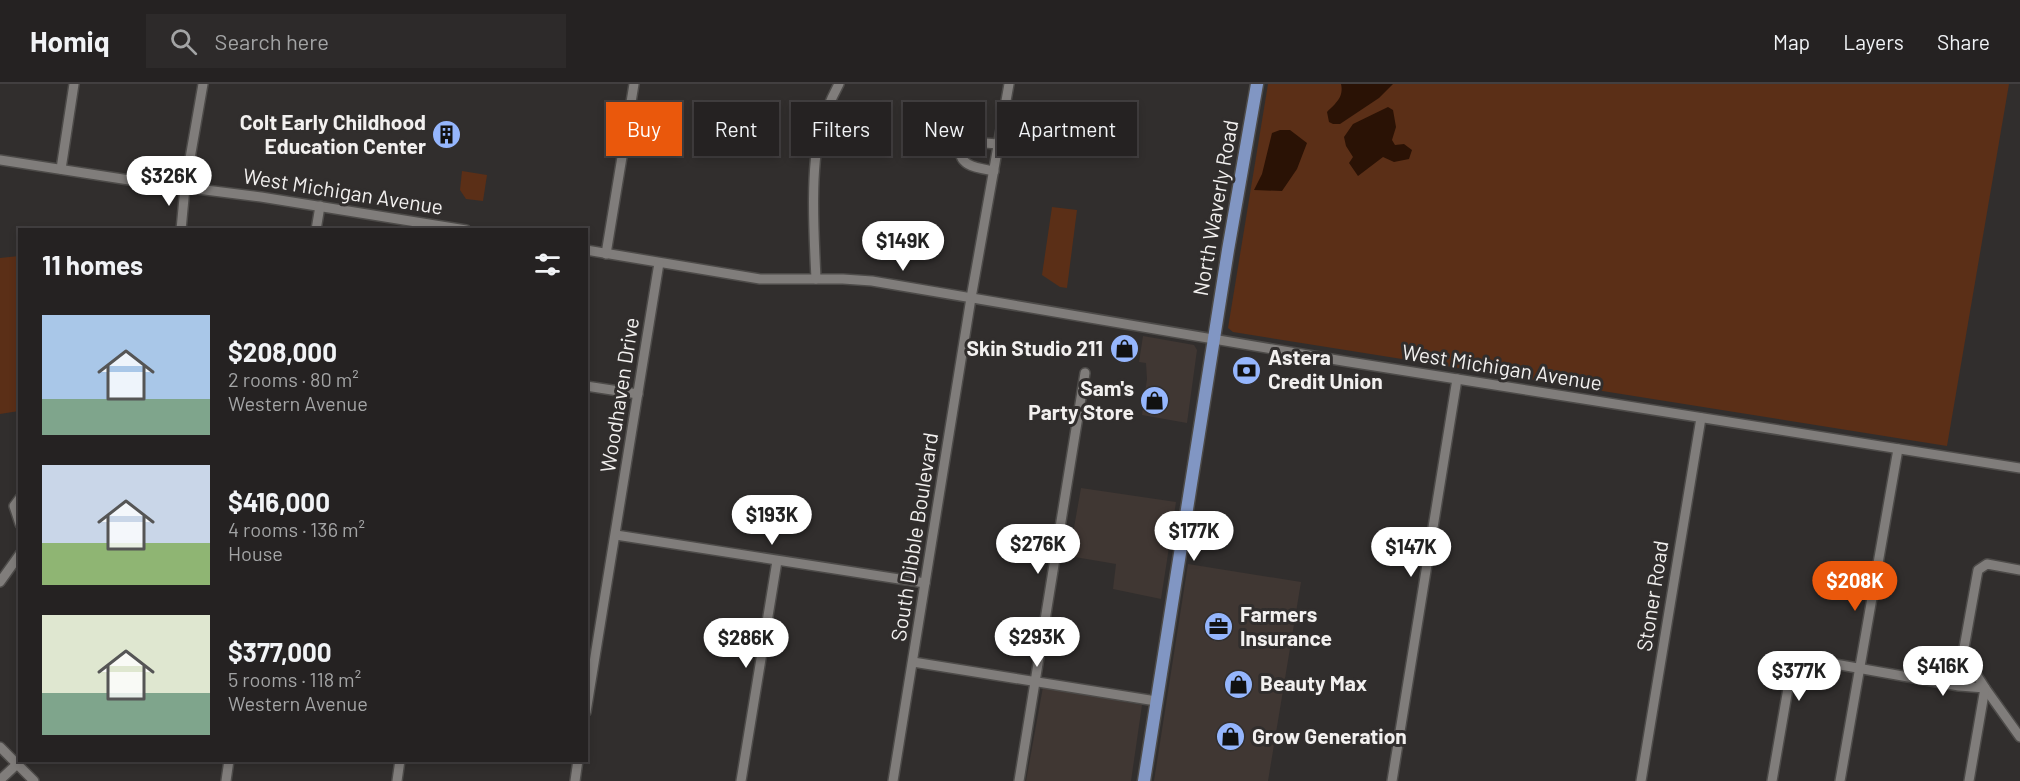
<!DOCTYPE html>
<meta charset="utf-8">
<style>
:root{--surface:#252222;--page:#2d2a2a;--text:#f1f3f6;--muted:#a3a4a5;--line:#423f40;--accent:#ea580c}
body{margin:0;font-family:Barlow,sans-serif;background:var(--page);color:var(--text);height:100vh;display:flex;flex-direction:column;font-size:22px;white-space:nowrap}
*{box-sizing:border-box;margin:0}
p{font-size:20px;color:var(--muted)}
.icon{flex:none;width:33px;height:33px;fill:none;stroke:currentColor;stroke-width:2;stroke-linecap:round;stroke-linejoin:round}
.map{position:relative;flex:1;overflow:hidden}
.side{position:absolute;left:18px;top:144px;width:570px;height:534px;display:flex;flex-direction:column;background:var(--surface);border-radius:0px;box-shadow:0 3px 9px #0003,0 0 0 2px var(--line)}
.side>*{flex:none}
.banner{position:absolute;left:606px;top:18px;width:570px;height:54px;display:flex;gap:12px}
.price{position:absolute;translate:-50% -51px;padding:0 14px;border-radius:21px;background:#fff;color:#222;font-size:20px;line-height:39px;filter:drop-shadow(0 2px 3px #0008)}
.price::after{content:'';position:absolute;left:50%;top:36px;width:18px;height:14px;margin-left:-9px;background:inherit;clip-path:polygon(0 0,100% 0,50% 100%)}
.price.on{background:var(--accent);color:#fff}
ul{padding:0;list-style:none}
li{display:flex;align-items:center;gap:18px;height:150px;padding:0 24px}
li span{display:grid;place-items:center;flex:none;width:168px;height:120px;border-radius:0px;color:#555}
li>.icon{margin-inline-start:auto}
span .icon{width:72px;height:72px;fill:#fffc;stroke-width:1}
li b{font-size:26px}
h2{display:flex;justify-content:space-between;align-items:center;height:72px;padding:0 24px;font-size:26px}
.chip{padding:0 21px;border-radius:0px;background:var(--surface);box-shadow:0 3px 9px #0003,0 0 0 2px var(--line);font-size:21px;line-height:54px}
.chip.on{background:var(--accent);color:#fff}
header{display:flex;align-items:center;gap:36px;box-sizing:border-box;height:84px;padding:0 30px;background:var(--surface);border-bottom:2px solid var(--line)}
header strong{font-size:28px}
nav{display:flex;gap:33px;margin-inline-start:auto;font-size:21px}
.search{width:420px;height:54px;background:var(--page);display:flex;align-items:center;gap:15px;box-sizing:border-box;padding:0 21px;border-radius:0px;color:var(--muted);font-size:22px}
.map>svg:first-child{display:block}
.built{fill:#403733}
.green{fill:#5b2f17}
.water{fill:#2a1205}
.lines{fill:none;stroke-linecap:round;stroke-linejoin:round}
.minor-casing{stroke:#4d4b49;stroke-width:12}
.major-casing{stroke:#4d4b49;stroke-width:15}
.minor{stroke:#807d7b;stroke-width:9}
.major{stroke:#8196c3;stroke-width:12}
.labels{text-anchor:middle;stroke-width:6;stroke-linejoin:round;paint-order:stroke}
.poi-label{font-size:21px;font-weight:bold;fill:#f2f0ef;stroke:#312e2d;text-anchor:start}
.street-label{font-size:21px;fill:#f2f0ef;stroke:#312e2d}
</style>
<header>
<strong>Homiq</strong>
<div class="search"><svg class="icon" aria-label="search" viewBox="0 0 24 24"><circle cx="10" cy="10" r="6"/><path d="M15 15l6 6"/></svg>Search here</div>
<nav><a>Map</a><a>Layers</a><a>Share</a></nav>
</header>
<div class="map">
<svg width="2020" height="697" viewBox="0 0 2020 697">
<rect width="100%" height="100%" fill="#312e2d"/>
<g class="built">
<path d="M 1143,252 L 1194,261 L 1197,266 L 1187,339 L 1142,331 L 1147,295 L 1146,279 L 1139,278 Z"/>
<path d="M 1081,404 L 1176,418 L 1161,515 L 1113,505 L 1116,480 L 1069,472 Z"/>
<path d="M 1188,480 L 1301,498 L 1268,697 L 1154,697 Z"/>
<path d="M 1043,603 L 1142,621 L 1131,697 L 1026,697 Z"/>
</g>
<g class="green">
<path d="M 1268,0 L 2009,0 L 1947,362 L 1233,248 L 1228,244 Z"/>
<path d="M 462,87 L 487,91 L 483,117 L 466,115 L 460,106 Z"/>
<path d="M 1052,123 L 1077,126 L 1067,204 L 1060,203 L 1042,191 Z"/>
<path d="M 19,172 L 19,327 L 0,330 L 0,174 Z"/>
</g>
<g class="water">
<path d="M 1341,0 L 1393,0 L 1379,14 L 1340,40 L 1333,40 L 1329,38 L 1327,28 C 1336,19 1344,13 1341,0 Z"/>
<path d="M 1388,23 L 1393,26 L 1396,43 L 1392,56 L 1395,61 L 1404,60 L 1412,66 L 1409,75 L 1394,78 L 1383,73 L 1358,92 L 1349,79 L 1353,73 L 1346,62 L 1344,53 L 1353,40 Z"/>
<path d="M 1280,46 L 1290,46 L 1307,59 L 1297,85 L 1282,107 L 1254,106 L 1262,90 L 1272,49 Z"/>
</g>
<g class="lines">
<defs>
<g id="minor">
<path d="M 0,76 L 142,98 L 261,113 L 466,146"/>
<path d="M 61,85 L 74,0"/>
<path d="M 994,87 C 979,84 955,82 962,62 L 972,58 L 998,60"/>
<path d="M 181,146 L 185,103 L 203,0"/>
<path d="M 316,146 L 320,122"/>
<path d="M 586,166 L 760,195 L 843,195 L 872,197 L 1343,277 L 2020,384"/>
<path d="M 606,170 L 634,0"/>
<path d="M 816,195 C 814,152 810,88 820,47 C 824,31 831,15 839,0"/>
<path d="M 586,302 L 638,310"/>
<path d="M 20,414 L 14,422 L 20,440"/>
<path d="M 616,451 L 925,499"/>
<path d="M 0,498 L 20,470"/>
<path d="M 913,578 L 1156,617"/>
<path d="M 586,628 L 659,179"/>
<path d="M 0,663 L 34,697"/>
<path d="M 0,696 L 16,681"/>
<path d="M 226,697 L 229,676"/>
<path d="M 397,697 L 400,676"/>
<path d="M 575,697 L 578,676"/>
<path d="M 741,697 L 777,477"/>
<path d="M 893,697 L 971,214 L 1009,0"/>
<path d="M 1019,697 L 1085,289"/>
<path d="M 1392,697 L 1457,295"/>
<path d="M 1641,697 L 1701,334"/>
<path d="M 1772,697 L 1792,581 L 1801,574 L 1959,602 L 1985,604 L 2020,653"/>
<path d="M 1840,697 L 1898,365"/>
<path d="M 1969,697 L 1985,604 L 1965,573 L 1964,564 L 1978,486 L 1987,480 L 2020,486"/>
</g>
<path id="major" d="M 1144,697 L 1228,166 L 1257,0"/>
</defs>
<use href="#minor" class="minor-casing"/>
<use href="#major" class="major-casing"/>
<use href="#minor" class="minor"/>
<use href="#major" class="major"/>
</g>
<defs>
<symbol id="building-disc" viewBox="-11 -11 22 22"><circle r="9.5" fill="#95b6fd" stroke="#312e2d"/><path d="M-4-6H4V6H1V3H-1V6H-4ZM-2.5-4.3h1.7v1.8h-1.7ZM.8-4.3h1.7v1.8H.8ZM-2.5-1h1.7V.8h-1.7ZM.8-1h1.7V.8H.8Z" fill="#111"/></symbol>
<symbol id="shop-disc" viewBox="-11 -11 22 22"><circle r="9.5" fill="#95b6fd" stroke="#312e2d"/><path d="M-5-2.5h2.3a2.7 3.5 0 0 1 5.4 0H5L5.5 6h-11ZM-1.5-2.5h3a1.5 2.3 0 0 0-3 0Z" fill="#111"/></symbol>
<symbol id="bank-disc" viewBox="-11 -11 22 22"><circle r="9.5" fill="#95b6fd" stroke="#312e2d"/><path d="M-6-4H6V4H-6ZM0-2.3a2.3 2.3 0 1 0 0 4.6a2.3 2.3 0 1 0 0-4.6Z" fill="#111"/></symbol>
<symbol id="office-disc" viewBox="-11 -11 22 22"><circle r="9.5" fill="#95b6fd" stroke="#312e2d"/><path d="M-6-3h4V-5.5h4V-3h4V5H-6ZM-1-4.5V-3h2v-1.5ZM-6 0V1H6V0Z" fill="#111"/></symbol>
</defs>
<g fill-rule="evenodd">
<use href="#building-disc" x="430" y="34" width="33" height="33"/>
<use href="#shop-disc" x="1108" y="248" width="33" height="33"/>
<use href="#bank-disc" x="1230" y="270" width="33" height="33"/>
<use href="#shop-disc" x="1138" y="300" width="33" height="33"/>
<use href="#office-disc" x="1202" y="526" width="33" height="33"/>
<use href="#shop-disc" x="1222" y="584" width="33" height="33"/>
<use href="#shop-disc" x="1214" y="636" width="33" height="33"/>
</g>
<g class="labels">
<g class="poi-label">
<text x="426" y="46" text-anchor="end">Colt Early Childhood<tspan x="426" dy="24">Education Center</tspan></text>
<text x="1103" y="272" text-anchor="end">Skin Studio 211</text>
<text x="1268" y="281">Astera<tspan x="1268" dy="24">Credit Union</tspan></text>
<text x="1134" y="312" text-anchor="end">Sam's<tspan x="1134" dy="24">Party Store</tspan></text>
<text x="1240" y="538">Farmers<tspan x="1240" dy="24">Insurance</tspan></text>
<text x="1260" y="607">Beauty Max</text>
<text x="1252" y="660">Grow Generation</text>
</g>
<g class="street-label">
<text transform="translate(343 108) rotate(9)" y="7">West Michigan Avenue</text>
<text transform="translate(1216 124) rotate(-80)" y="7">North Waverly Road</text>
<text transform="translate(1502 284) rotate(9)" y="7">West Michigan Avenue</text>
<text transform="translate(620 311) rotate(-81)" y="7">Woodhaven Drive</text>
<text transform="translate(915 453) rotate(-81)" y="7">South Dibble Boulevard</text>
<text transform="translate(1653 512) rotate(-81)" y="7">Stoner Road</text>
</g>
</g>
</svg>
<b class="price" style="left:169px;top:123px">$326K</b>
<b class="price" style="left:903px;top:188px">$149K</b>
<b class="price" style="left:772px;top:462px">$193K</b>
<b class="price" style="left:1194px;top:478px">$177K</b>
<b class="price" style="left:1038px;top:491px">$276K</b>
<b class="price" style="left:1411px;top:494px">$147K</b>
<b class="price on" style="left:1855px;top:528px">$208K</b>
<b class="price" style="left:1037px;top:584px">$293K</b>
<b class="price" style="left:746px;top:585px">$286K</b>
<b class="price" style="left:1943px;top:613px">$416K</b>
<b class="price" style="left:1799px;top:618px">$377K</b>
<div class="banner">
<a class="chip on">Buy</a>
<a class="chip">Rent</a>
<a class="chip">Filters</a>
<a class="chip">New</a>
<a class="chip">Apartment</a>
</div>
<section class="side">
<h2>11 homes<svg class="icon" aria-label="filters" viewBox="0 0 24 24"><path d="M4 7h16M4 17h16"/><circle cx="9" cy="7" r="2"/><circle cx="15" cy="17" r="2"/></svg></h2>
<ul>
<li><span style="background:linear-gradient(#a9c7e8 70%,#7fa58c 0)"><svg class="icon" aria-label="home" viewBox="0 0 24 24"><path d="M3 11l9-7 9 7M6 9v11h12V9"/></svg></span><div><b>$208,000</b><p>2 rooms · 80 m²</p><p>Western Avenue</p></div></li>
<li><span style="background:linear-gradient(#c9d6e8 65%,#8fb573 0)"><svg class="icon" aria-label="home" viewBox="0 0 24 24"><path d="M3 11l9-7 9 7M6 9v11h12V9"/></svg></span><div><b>$416,000</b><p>4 rooms · 136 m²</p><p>House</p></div></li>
<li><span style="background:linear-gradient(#dfe7d0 65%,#7fa58c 0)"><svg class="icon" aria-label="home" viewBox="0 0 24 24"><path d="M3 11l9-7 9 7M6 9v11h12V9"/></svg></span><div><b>$377,000</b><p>5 rooms · 118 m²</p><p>Western Avenue</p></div></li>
</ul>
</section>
</div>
